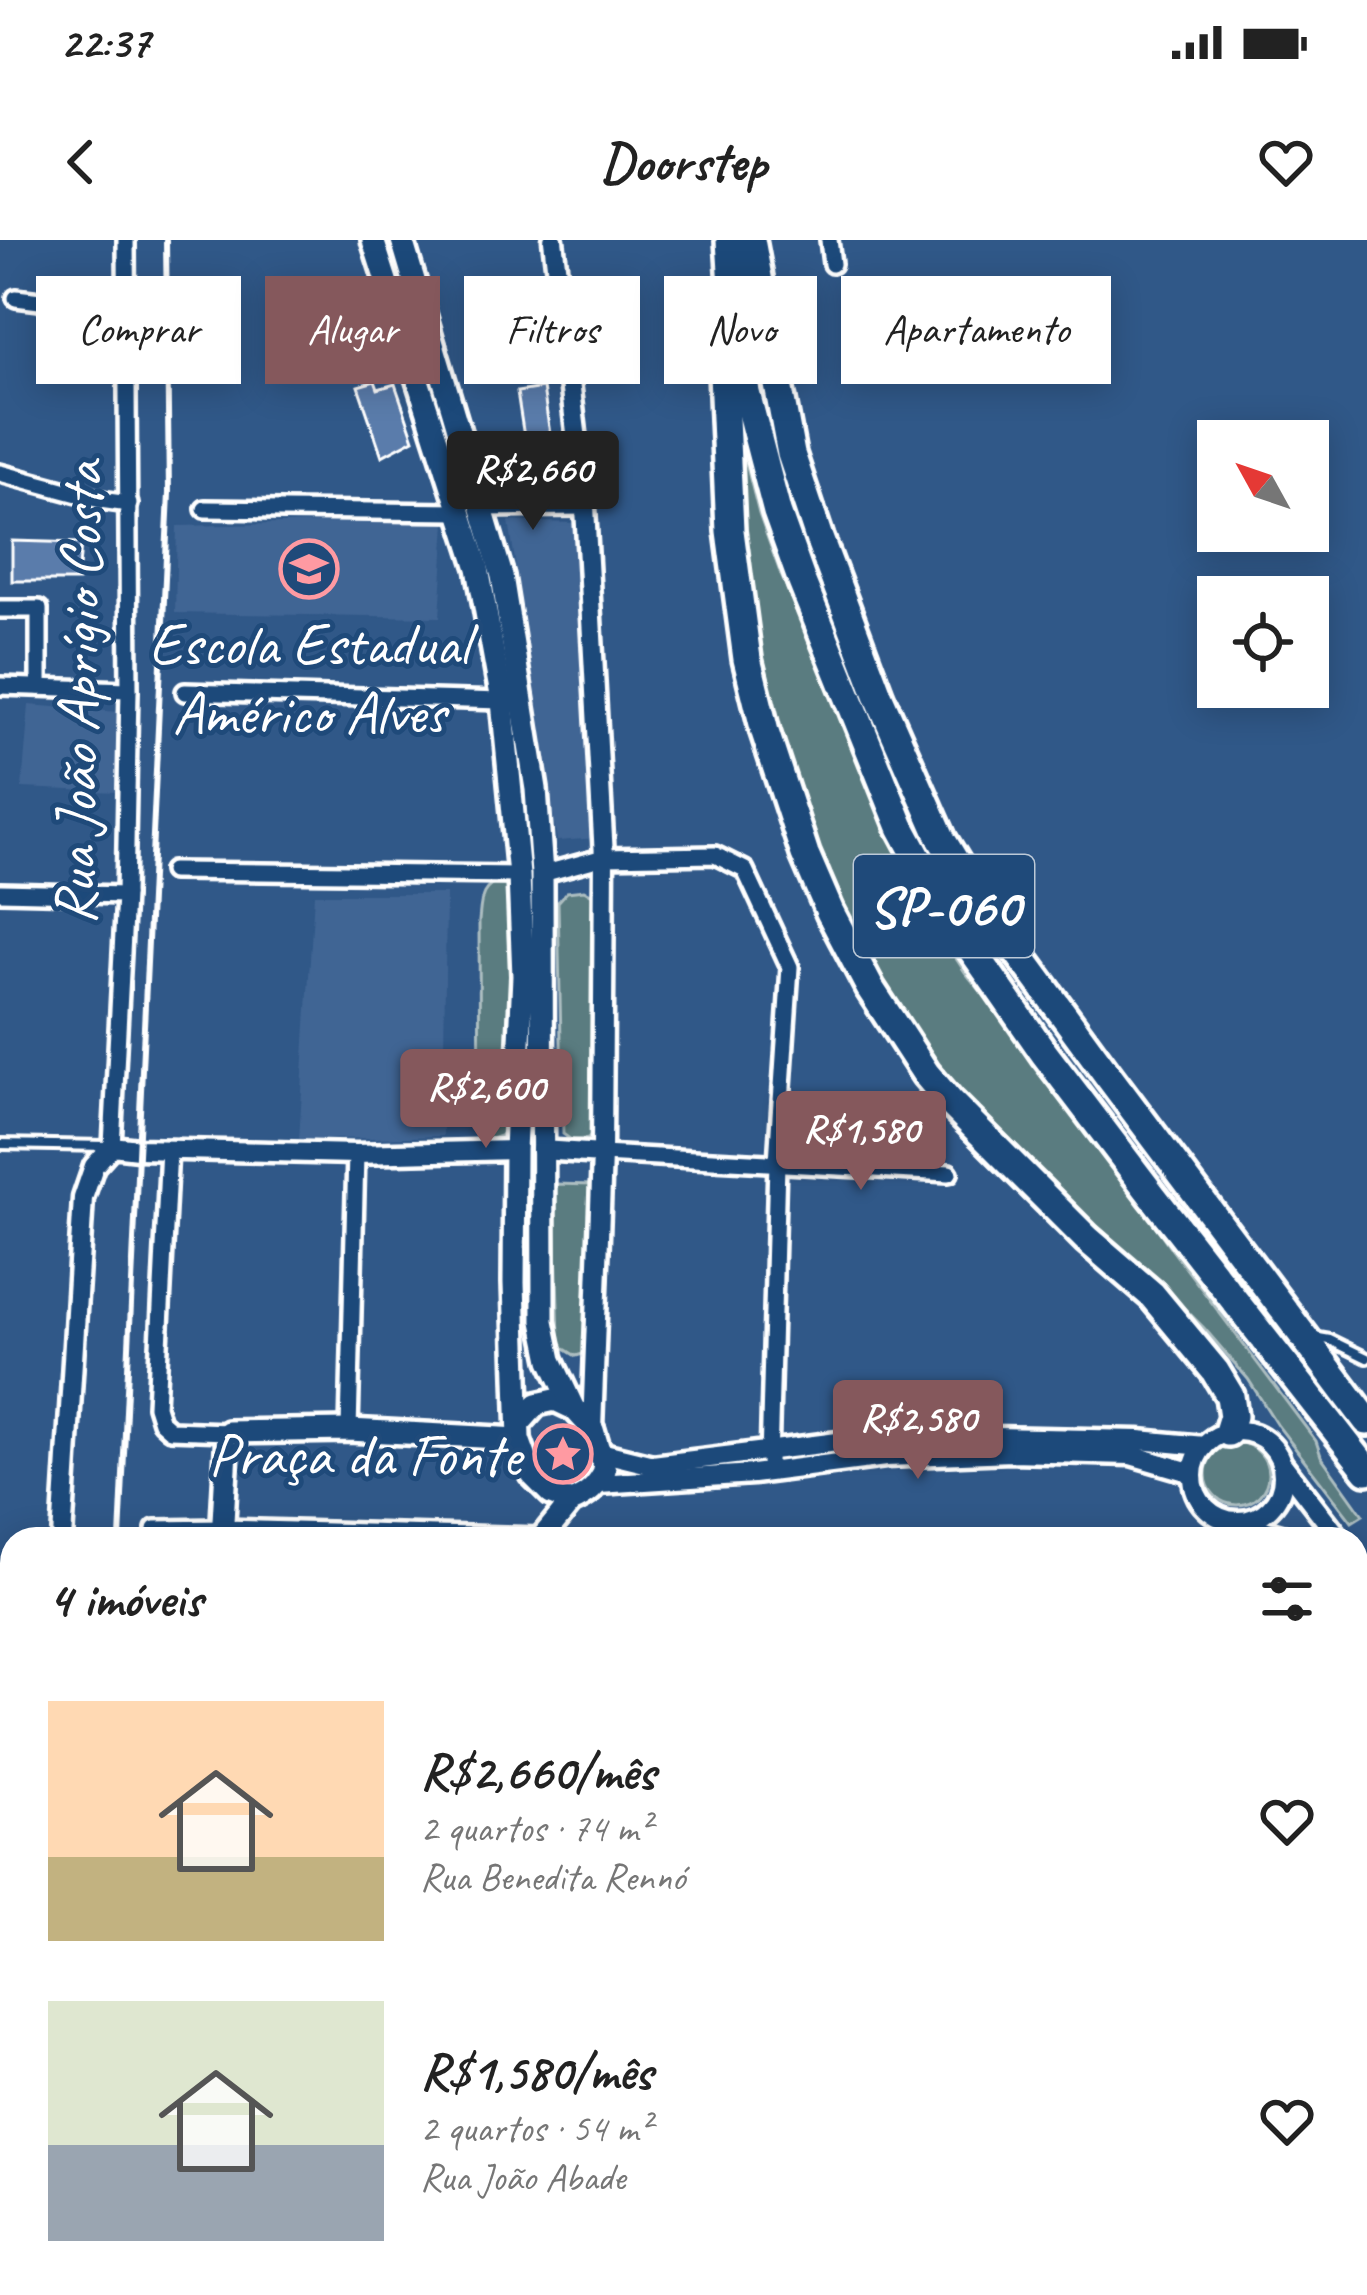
<!DOCTYPE html>
<html lang="pt">
<meta charset="utf-8">
<style>
:root{--surface:#fff;--page:#f6f6f6;--text:#222;--muted:#767676;--accent:#85585c}
body{margin:0;font-family:Caveat,sans-serif;background:var(--page);color:var(--text);height:100vh;display:flex;flex-direction:column;font-size:45px;white-space:nowrap}
*{box-sizing:border-box;margin:0}
p{font-size:39px;color:var(--muted)}
.icon{flex:none;width:66px;height:66px;fill:none;stroke:currentColor;stroke-width:2;stroke-linecap:round;stroke-linejoin:round}
.map{position:relative;flex:1;overflow:hidden}
.drawer{position:absolute;left:0px;top:1287px;width:1368px;height:768px;display:flex;flex-direction:column;background:var(--surface);border-radius:36px 36px 0 0;box-shadow:0 6px 30px #0003}
.drawer>*{flex:none}
.guide{position:absolute;left:36px;top:36px;width:1296px;height:108px;display:flex;gap:24px}
.needle{width:78px;rotate:310deg}
.fabs{position:absolute;left:1197px;top:180px;display:grid;gap:24px}
.fabs a{display:grid;place-items:center;width:132px;height:132px;border-radius:0px;background:var(--surface);box-shadow:0 6px 30px #0003;font-size:60px}
.price{position:absolute;translate:-50% -102px;padding:0 27px;border-radius:12px;background:var(--accent);color:#fff;font-size:39px;line-height:78px;filter:drop-shadow(0 3px 6px #0008)}
.price::after{content:'';position:absolute;left:50%;top:72px;width:36px;height:27px;margin-left:-18px;background:inherit;clip-path:polygon(0 0,100% 0,50% 100%)}
.price.active{background:#222;color:#fff}
ul{padding:0;list-style:none}
li{display:flex;align-items:center;gap:36px;height:300px;padding:0 48px}
li span{display:grid;place-items:center;flex:none;width:336px;height:240px;border-radius:0px;color:#555}
li>.icon{margin-inline-start:auto}
span .icon{width:144px;height:144px;fill:#fffc;stroke-width:1}
li b{font-size:51px}
h2{display:flex;justify-content:space-between;align-items:center;height:144px;padding:0 48px;font-size:51px}
.pill{padding:0 42px;border-radius:0px;background:var(--surface);box-shadow:0 6px 30px #0003;font-size:42px;line-height:108px}
.pill.active{background:var(--accent);color:#fff}
.status{display:flex;justify-content:space-between;align-items:center;height:84px;padding:0 60px;background:var(--surface);direction:ltr}
.status svg{height:33px;fill:currentColor}
header{display:flex;justify-content:space-between;align-items:center;height:156px;padding:0 48px;background:var(--surface);font-size:54px;font-weight:700}
.map>svg:first-child{display:block}
.built{fill:#416594}
.green{fill:#5a7b80;stroke:#acbdc0;stroke-width:3}
.building{fill:#5a7bab;stroke:#fff;stroke-width:3}
.lines{fill:none;stroke-linecap:round;stroke-linejoin:round}
.service-casing{stroke:#fff;stroke-width:16}
.minor-casing{stroke:#fff;stroke-width:24}
.tertiary-casing{stroke:#fff;stroke-width:27}
.secondary-casing{stroke:#fff;stroke-width:30}
.motorway-casing{stroke:#fff;stroke-width:36}
.service{stroke:#1f4a7a;stroke-width:8}
.minor{stroke:#1f4a7a;stroke-width:15}
.tertiary{stroke:#1f4a7a;stroke-width:18}
.secondary{stroke:#1f4a7a;stroke-width:21}
.motorway{stroke:#1f4a7a;stroke-width:27}
.rail{stroke:#fff;stroke-width:6}
.labels{text-anchor:middle;stroke-width:10;stroke-linejoin:round;paint-order:stroke}
.shield{fill:#1f4a7a;stroke:#bcc9d7;stroke-width:3}
.shield-label{font-size:57px;font-weight:bold;fill:#fff}
.poi-label{font-size:60px;fill:#fff;stroke:#1f4a7a}
.street-label{font-size:60px;fill:#fff;stroke:#1f4a7a}
</style>
<div class="status"><b>22:37</b><svg viewBox="0 0 49 12"><path d="M0 12V9h3v3zM5 12V6h3v6zM10 12V3h3v9zM15 12V0h3v12zM26 1h20v11H26zM47 4h2v5h-2z"/></svg></div>
<header><svg class="icon" aria-label="back" viewBox="0 0 24 24"><path d="M15 5l-7 7 7 7"/></svg>Doorstep<svg class="icon" aria-label="heart" viewBox="0 0 24 24"><path d="M12 20l-8-8c-3-5 5-10 8-4 3-6 11-1 8 4z"/></svg></header>
<div class="map">
<svg width="1367" height="2055" viewBox="0 0 1367 2055">
<rect width="100%" height="100%" fill="#305888"/>
<filter id="ink" filterUnits="userSpaceOnUse"><feTurbulence type="fractalNoise" baseFrequency=".00833" numOctaves="2"/><feDisplacementMap in="SourceGraphic" scale="24" xChannelSelector="R" yChannelSelector="G"/><feConvolveMatrix kernelMatrix="1 2 1 2 8 2 1 2 1" color-interpolation-filters="sRGB"/></filter>
<g filter="url(#ink)">
<g class="built">
<path d="M 446,281 L 440,377 L 175,373 L 177,286 Z"/>
<path d="M 509,281 L 575,283 L 597,598 L 557,601 Z"/>
<path d="M 29,465 L 119,472 L 118,552 L 22,548 Z"/>
<path d="M 314,654 L 446,654 L 443,896 L 299,900 Z"/>
</g>
<g class="green">
<path d="M 731,164 L 759,274 L 781,335 L 842,471 L 886,588 L 932,682 L 965,732 L 1056,843 L 1173,1011 L 1316,1201 L 1321,1216 L 1363,1275 L 1352,1282 L 1278,1186 L 1248,1139 L 1204,1088 L 1143,1027 L 1042,937 L 933,829 L 838,671 L 775,484 L 750,365 Z"/>
<path d="M 502,641 L 510,644 L 512,666 L 507,888 L 500,896 L 484,901 L 480,893 L 479,681 C 481,661 480,646 502,641 Z"/>
<path d="M 584,650 L 594,656 L 596,890 L 588,899 L 571,900 L 563,894 L 558,662 L 567,652 Z"/>
<path d="M 554,944 L 592,945 L 586,1113 L 576,1116 L 563,1108 L 559,1097 Z"/>
<circle cx="1237" cy="1234" r="31"/>
</g>
<g class="building">
<path d="M 375,141 L 378,149 L 395,144 L 414,199 L 382,216 L 358,146 Z"/>
<path d="M 543,148 L 550,194 L 524,197 L 517,152 Z"/>
<path d="M 12,301 L 81,303 L 78,341 L 12,341 Z"/>
<rect x="1356" y="1630" width="11" height="44"/>
<path d="M 623,2043 L 657,2043 L 656,2055 L 623,2055 Z"/>
<path d="M 727,2043 L 843,2043 L 843,2045 L 882,2048 L 882,2055 L 714,2055 L 714,2047 L 727,2046 Z"/>
</g>
<g class="lines">
<defs>
<g id="service">
<path d="M 0,904 L 106,906"/>
<path d="M 1313,1097 L 1330,1100 L 1367,1118"/>
</g>
<g id="minor">
<path d="M 829,0 L 832,24"/>
<path d="M 16,58 L 128,72"/>
<path d="M 0,233 L 100,260 L 129,264"/>
<path d="M 481,268 L 585,267"/>
<path d="M 205,269 L 458,272"/>
<path d="M 0,369 L 39,369 L 39,447"/>
<path d="M 0,446 L 129,450"/>
<path d="M 185,452 L 502,461"/>
<path d="M 172,631 L 519,635"/>
<path d="M 542,634 L 604,617 L 715,615 L 745,630 L 790,727 L 777,922 L 769,1222"/>
<path d="M 0,652 L 125,655"/>
<path d="M 112,906 L 125,655 L 129,450 L 126,0"/>
<path d="M 169,909 L 156,1166 L 161,1182 L 170,1190 L 228,1192"/>
<path d="M 602,914 L 949,933"/>
<path d="M 349,1190 L 356,914"/>
<path d="M 155,1289 L 223,1288 L 542,1297"/>
<path d="M 0,2019 L 12,2019"/>
</g>
<g id="tertiary">
<path d="M 553,0 L 585,267 L 604,617 L 602,914 L 592,1189"/>
<path d="M 541,910 L 602,914"/>
<circle cx="1238" cy="1236" r="45"/>
<path d="M 600,1212 L 653,1225 L 894,1195 L 1139,1200 L 1204,1206"/>
<path d="M 1283,1225 L 1340,1299"/>
<path d="M 599,1244 L 753,1234 L 885,1217 L 1011,1212 L 1131,1215 L 1193,1233"/>
<path d="M 1239,1283 L 1295,1299"/>
<path d="M 62,1299 L 83,958 L 94,926 L 112,906 L 138,909 L 356,914 L 515,910"/>
<path d="M 1356,1324 L 1367,1341"/>
</g>
<g id="secondary">
<path d="M 373,0 L 478,328 L 502,461 L 519,635 L 523,736 L 515,910 L 514,1043 L 519,1199 L 532,1235 L 551,1254 L 571,1262 C 588,1255 597,1247 605,1230 L 593,1190 L 574,1169 L 555,1160 L 537,1164 L 520,1183"/>
<path d="M 402,0 L 502,336 L 536,549 L 542,634 L 543,1081 L 551,1120 L 574,1169"/>
<path d="M 222,1299 L 228,1192 L 349,1190 L 519,1199"/>
<path d="M 541,1299 L 571,1262"/>
<path d="M 121,2055 L 126,2043"/>
<path d="M 517,2055 L 517,2043"/>
</g>
<g id="motorway">
<path d="M 730,0 L 735,76 L 746,153 L 777,272 L 802,342 L 901,587 L 950,678 L 1044,813 L 1152,955 L 1367,1230"/>
<path d="M 751,0 L 791,214 L 819,298 L 879,457 L 942,600 L 971,648 L 1109,837 L 1367,1181"/>
<path d="M 721,88 L 730,291 L 747,419 L 765,492 L 805,614 L 830,672 L 870,748 L 926,834 L 950,862 L 1087,999 L 1152,1055 L 1215,1131 L 1230,1156 L 1233,1176 L 1228,1192"/>
</g>
</defs>
<use href="#service" class="service-casing"/>
<use href="#minor" class="minor-casing"/>
<use href="#tertiary" class="tertiary-casing"/>
<use href="#secondary" class="secondary-casing"/>
<use href="#motorway" class="motorway-casing"/>
<use href="#service" class="service"/>
<use href="#minor" class="minor"/>
<use href="#tertiary" class="tertiary"/>
<use href="#secondary" class="secondary"/>
<use href="#motorway" class="motorway"/>
<g class="rail">
<path d="M 120,1299 L 169,253 L 166,0"/>
<path d="M 75,2055 L 75,2043"/>
</g>
</g>
</g>
<defs>
<symbol id="school-ring" viewBox="-11 -11 22 22"><circle r="9.5" fill="#1f4a7a" stroke="#ff9aa2" stroke-width="1.5"/><path d="M0-5L7-2L0 1L-7-2ZM-4 1L0 2.5L4 1V4Q0 6-4 4Z" fill="#ff9aa2"/></symbol>
<symbol id="sight-ring" viewBox="-11 -11 22 22"><circle r="9.5" fill="#1f4a7a" stroke="#ff9aa2" stroke-width="1.5"/><path d="M0-6L1.8-2.2L6-1.7L2.9 1.2L3.7 5.4L0 3.3L-3.7 5.4L-2.9 1.2L-6-1.7L-1.8-2.2Z" fill="#ff9aa2"/></symbol>
</defs>
<g fill-rule="evenodd">
<use href="#school-ring" x="276" y="296" width="66" height="66"/>
<use href="#sight-ring" x="530" y="1181" width="66" height="66"/>
</g>
<g class="labels">
<rect class="shield" x="854" y="615" width="180" height="102" rx="9"/>
<g class="shield-label">
<text x="944" y="686">SP-060</text>
</g>
<g class="poi-label">
<text x="309" y="424">Escola Estadual<tspan x="309" dy="69">Américo Alves</tspan></text>
<text x="521" y="1235" text-anchor="end">Praça da Fonte</text>
</g>
<g class="street-label">
<text transform="translate(77 453) rotate(-89)" y="21">Rua João Aprígio Costa</text>
</g>
</g>
</svg>
<div class="fabs">
<a><svg class="needle" viewBox="-14 -14 28 28"><path d="M0-13l5 13h-10z" fill="#e53935"/><path d="M0 13l5-13h-10z" fill="#767676"/></svg></a>
<a><svg class="icon" aria-label="locate" viewBox="0 0 24 24"><circle cx="12" cy="12" r="6"/><path d="M12 2v4M12 18v4M2 12h4M18 12h4"/></svg></a>
</div>
<b class="price active" style="left:533px;top:293px">R$2,660</b>
<b class="price" style="left:486px;top:911px">R$2,600</b>
<b class="price" style="left:861px;top:953px">R$1,580</b>
<b class="price" style="left:918px;top:1242px">R$2,580</b>
<div class="guide">
<a class="pill">Comprar</a>
<a class="pill active">Alugar</a>
<a class="pill">Filtros</a>
<a class="pill">Novo</a>
<a class="pill">Apartamento</a>
</div>
<section class="drawer">
<h2>4 imóveis<svg class="icon" aria-label="filters" viewBox="0 0 24 24"><path d="M4 7h16M4 17h16"/><circle cx="9" cy="7" r="2"/><circle cx="15" cy="17" r="2"/></svg></h2>
<ul>
<li><span style="background:linear-gradient(#ffd9b3 65%,#c2b280 0)"><svg class="icon" aria-label="home" viewBox="0 0 24 24"><path d="M3 11l9-7 9 7M6 9v11h12V9"/></svg></span><div><b>R$2,660/mês</b><p>2 quartos · 74 m²</p><p>Rua Benedita Rennó</p></div><svg class="icon" aria-label="heart" viewBox="0 0 24 24"><path d="M12 20l-8-8c-3-5 5-10 8-4 3-6 11-1 8 4z"/></svg></li>
<li><span style="background:linear-gradient(#dfe7d0 60%,#9aa5b1 0)"><svg class="icon" aria-label="home" viewBox="0 0 24 24"><path d="M3 11l9-7 9 7M6 9v11h12V9"/></svg></span><div><b>R$1,580/mês</b><p>2 quartos · 54 m²</p><p>Rua João Abade</p></div><svg class="icon" aria-label="heart" viewBox="0 0 24 24"><path d="M12 20l-8-8c-3-5 5-10 8-4 3-6 11-1 8 4z"/></svg></li>
</ul>
</section>
</div>
